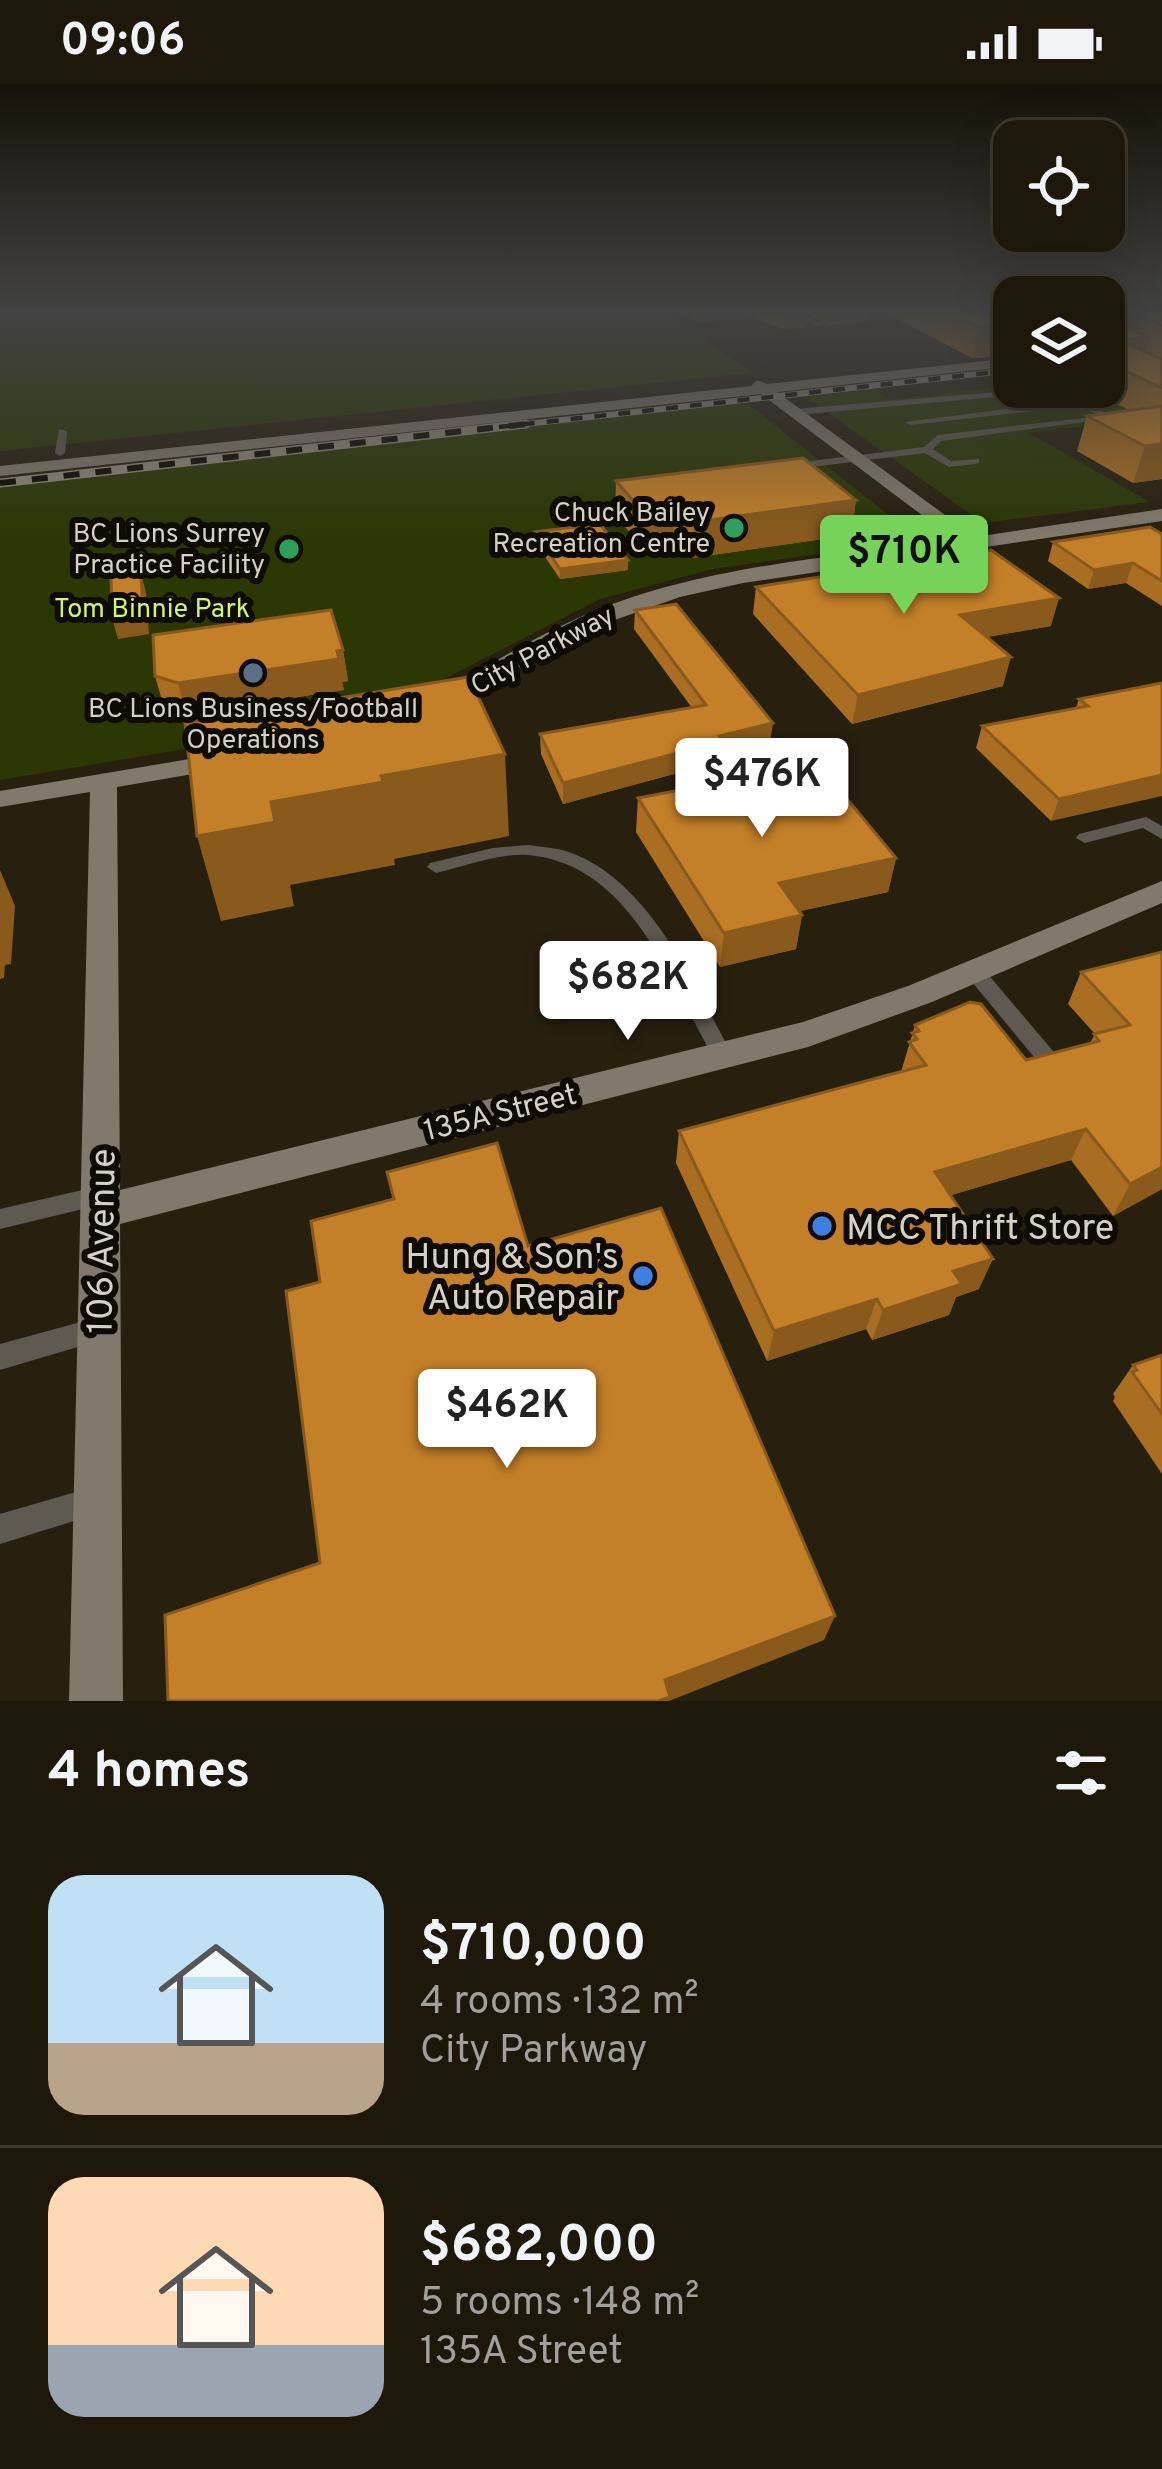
<!DOCTYPE html>
<meta charset="utf-8">
<style>
:root{--surface:#1e180b;--page:#262114;--text:#f1f3f6;--muted:#a1a09d;--line:#3c372c;--accent:#77d259}
body{margin:0;font-family:Overpass,sans-serif;background:var(--page);color:var(--text);height:100vh;display:flex;flex-direction:column;font-size:45px;white-space:nowrap}
*{box-sizing:border-box;margin:0}
p{font-size:39px;color:var(--muted)}
.icon{flex:none;width:66px;height:66px;fill:none;stroke:currentColor;stroke-width:2;stroke-linecap:round;stroke-linejoin:round}
.map{position:relative;height:1617px;overflow:hidden}
.panel{display:flex;flex-direction:column;background:var(--surface);flex:1}
.panel>*{flex:none}
.buttons{position:absolute;left:993px;top:36px;display:grid;gap:24px}
.buttons a{display:grid;place-items:center;width:132px;height:132px;border-radius:24px;background:var(--surface);box-shadow:0 12px 48px #0002,0 0 0 3px var(--line);font-size:60px}
.price{position:absolute;translate:-50% -102px;padding:0 27px;border-radius:12px;background:#fff;color:#222;font-size:39px;line-height:78px;filter:drop-shadow(0 3px 6px #0008)}
.price::after{content:'';position:absolute;left:50%;top:72px;width:36px;height:27px;margin-left:-18px;background:inherit;clip-path:polygon(0 0,100% 0,50% 100%)}
.price.active{background:var(--accent);color:#111}
ul{padding:0;list-style:none}
li{display:flex;align-items:center;gap:36px;height:300px;padding:0 48px}
li+li{border-top:3px solid var(--line)}
li span{display:grid;place-items:center;flex:none;width:336px;height:240px;border-radius:36px;color:#555}
li>.icon{margin-inline-start:auto}
span .icon{width:144px;height:144px;fill:#fffc;stroke-width:1}
li b{font-size:51px}
h2{display:flex;justify-content:space-between;align-items:center;height:144px;padding:0 48px;font-size:51px}
.status{display:flex;justify-content:space-between;align-items:center;height:84px;padding:0 60px;background:var(--surface);direction:ltr}
.status svg{height:33px;fill:currentColor}
.map>svg:first-child{display:block}
.green{fill:#2c3804}
.lines{fill:none;stroke-linecap:round;stroke-linejoin:round}
.lane{fill:#5e5951;fill-rule:evenodd}
.secondary{fill:#81796c;fill-rule:evenodd}
.rail-far1-casing{stroke:#908a7d;stroke-width:6}
.rail-casing{stroke:#908a7d;stroke-width:9}
.rail-far1{stroke:#0e0a04;stroke-width:4.5;stroke-dasharray:12;stroke-linecap:butt}
.rail{stroke:#0e0a04;stroke-width:6;stroke-dasharray:16;stroke-linecap:butt}
.wall{fill:#a96e22}
.shaded-wall{fill:#895a1c}
.building{fill:#c48028;stroke:#895a1c;stroke-width:3}
.leisure-dot{fill:#2e9e5b;stroke:#0e0a04;stroke-width:4.5}
.service-dot{fill:#5c6f8a;stroke:#0e0a04;stroke-width:4.5}
.shop-dot{fill:#3f7fe0;stroke:#0e0a04;stroke-width:4.5}
.labels{text-anchor:middle;stroke-width:12;stroke-linejoin:round;paint-order:stroke}
.far-poi-label{font-size:27px;fill:#d6d1c7;stroke:#0e0a04;text-anchor:end}
.far-park-label{font-size:27px;fill:#d1f475;stroke:#0e0a04}
.far-street-label{font-size:27px;fill:#d6d1c7;stroke:#0e0a04}
.street-label{font-size:30px;fill:#d6d1c7;stroke:#0e0a04}
.near-poi-label{font-size:36px;fill:#d6d1c7;stroke:#0e0a04;text-anchor:start}
.near-street-label{font-size:36px;fill:#d6d1c7;stroke:#0e0a04}
</style>
<div class="status"><b>09:06</b><svg viewBox="0 0 49 12"><path d="M0 12V9h3v3zM5 12V6h3v6zM10 12V3h3v9zM15 12V0h3v12zM26 1h20v11H26zM47 4h2v5h-2z"/></svg></div>
<div class="map">
<svg width="1162" height="1617" viewBox="0 0 1162 1617">
<rect width="100%" height="100%" fill="#28200f"/>
<g class="green">
<path d="M 0,228 L 666,228 L 752,289 L 0,367 Z"/>
<path d="M 1014,301 L 1104,303 L 1162,332 L 1029,349 L 1150,418 L 983,439 L 806,313 L 874,305 L 891,316 Z"/>
<path d="M 730,317 L 748,320 L 904,443 L 881,461 L 713,485 L 600,515 L 417,609 L 286,648 L 0,696 L 0,396 Z"/>
</g>
<g class="lines">
<g class="lane">
<path d="M 787,228 L 797,228 L 823,240 L 816,242 Z"/>
<path d="M 1056,303 L 1115,334 L 941,357 L 933,365 L 951,377 L 979,375 L 979,379 L 975,380 L 949,383 L 925,369 L 787,386 L 782,383 L 787,380 L 924,363 L 938,351 L 1100,332 L 1079,322 L 910,341 L 905,338 L 1070,317 L 1052,308 L 795,331 L 790,328 L 795,325 Z"/>
<path d="M 59,345 L 67,347 L 65,369 L 60,372 L 55,369 Z"/>
<path d="M 1146,733 L 1162,742 L 1162,755 L 1143,744 L 1085,759 L 1076,754 L 1079,750 Z"/>
<path d="M 528,761 C 543,763 560,764 574,770 C 652,801 694,902 733,972 L 730,978 L 723,980 L 716,978 C 671,901 632,780 528,771 C 498,769 466,782 436,789 L 427,783 L 430,779 L 493,764 Z"/>
<path d="M 974,880 L 981,882 L 1058,973 L 1062,979 L 1058,985 L 1051,987 L 1044,985 L 967,892 L 964,887 L 967,882 Z"/>
<path d="M 100,1102 L 108,1105 L 112,1112 L 108,1119 L 0,1145 L 0,1125 Z"/>
<path d="M 99,1233 L 108,1236 L 112,1245 L 108,1254 L 0,1286 L 0,1260 Z"/>
<path d="M 93,1403 L 103,1408 L 108,1418 L 103,1428 L 0,1460 L 0,1430 Z"/>
</g>
<g class="secondary">
<path d="M 1014,274 L 1014,282 L 777,308 L 975,453 L 1162,425 L 1162,437 L 743,499 L 680,513 L 592,544 L 439,627 L 427,620 L 430,615 C 478,588 526,557 576,535 C 693,482 829,474 955,456 L 761,310 L 0,392 L 0,382 L 751,302 L 757,296 L 767,300 Z"/>
<path d="M 231,668 L 244,676 L 240,682 L 117,703 L 120,1106 L 803,938 L 908,902 L 1162,797 L 1162,819 L 932,918 L 808,963 L 120,1140 L 123,1617 L 69,1617 L 90,708 L 0,723 L 0,707 Z"/>
</g>
<defs>
<path id="rail-far1" d="M 499,343 L 1014,286"/>
<path id="rail" d="M 0,399 L 526,340"/>
</defs>
<use href="#rail-far1" class="rail-far1-casing"/>
<use href="#rail" class="rail-casing"/>
<use href="#rail-far1" class="rail-far1"/>
<use href="#rail" class="rail"/>
</g>
<g class="wall">
<path d="M 684,228 L 869,228 L 868,237 L 827,241 L 808,229 L 807,243 L 783,245 L 752,233 L 698,238 Z"/>
<path d="M 884,228 L 1014,228 L 1014,296 L 999,288 L 1003,272 L 972,274 Z"/>
<path d="M 1104,228 L 1162,228 L 1162,395 L 1133,399 L 1077,367 L 1087,332 L 1129,326 L 1082,303 L 1104,303 Z"/>
<path d="M 616,397 L 856,416 L 851,451 L 692,474 L 673,453 L 638,458 L 615,431 Z"/>
<path d="M 535,448 L 628,486 L 560,495 L 535,458 Z"/>
<path d="M 1162,450 L 1162,522 L 1126,499 L 1088,505 L 1048,477 L 1053,458 Z"/>
<path d="M 756,503 L 1051,542 L 986,553 L 1003,602 L 852,640 L 753,530 Z"/>
<path d="M 635,526 L 770,659 L 722,671 L 722,677 L 563,720 L 541,670 L 540,650 L 692,624 L 634,545 Z"/>
<path d="M 343,566 L 348,597 L 342,598 L 344,606 L 186,630 L 164,623 L 155,592 Z"/>
<path d="M 1162,599 L 1051,737 L 976,664 L 982,642 L 1076,624 L 1079,615 Z"/>
<path d="M 638,714 L 896,774 L 888,808 L 799,827 L 802,831 L 796,865 L 720,883 L 636,748 Z"/>
<path d="M 1162,868 L 1162,1105 L 1113,1132 L 1071,1076 L 951,1111 L 979,1205 L 956,1213 L 949,1231 L 872,1256 L 866,1245 L 767,1277 L 676,1079 L 679,1047 L 901,988 L 915,941 L 1026,976 L 1090,959 L 1095,950 L 1068,920 L 1081,888 Z"/>
<path d="M 1162,1271 L 1162,1390 L 1113,1317 L 1115,1313 L 1113,1310 L 1133,1281 Z"/>
</g>
<g class="shaded-wall">
<path d="M 699,228 L 753,228 L 752,233 L 698,238 Z"/>
<path d="M 785,228 L 808,228 L 807,243 L 783,245 Z"/>
<path d="M 829,228 L 869,228 L 868,237 L 827,241 Z"/>
<path d="M 1107,228 L 1162,228 L 1162,242 L 1149,234 L 1145,246 L 1104,249 Z"/>
<path d="M 1014,241 L 1014,260 L 1006,257 L 1003,272 L 972,274 L 978,243 Z"/>
<path d="M 1150,253 L 1141,284 L 1118,256 Z"/>
<path d="M 1162,360 L 1162,395 L 1133,399 L 1145,362 Z"/>
<path d="M 856,416 L 851,451 L 692,474 L 695,438 Z"/>
<path d="M 675,418 L 673,453 L 638,458 L 639,423 Z"/>
<path d="M 628,476 L 628,486 L 560,495 L 560,485 Z"/>
<path d="M 1133,479 L 1126,499 L 1088,505 L 1094,486 Z"/>
<path d="M 141,489 L 146,509 L 149,550 L 118,555 L 112,534 Z"/>
<path d="M 1059,514 L 1051,542 L 954,559 L 960,531 Z"/>
<path d="M 343,566 L 348,597 L 342,598 L 344,606 L 186,630 L 178,599 Z"/>
<path d="M 1011,573 L 1003,602 L 852,640 L 858,611 Z"/>
<path d="M 773,639 L 770,659 L 722,671 L 722,677 L 563,720 L 563,699 L 719,652 Z"/>
<path d="M 505,670 L 509,752 L 394,775 L 395,781 L 290,801 L 294,822 L 221,837 L 197,752 L 271,718 L 381,692 Z"/>
<path d="M 1162,691 L 1162,712 L 1051,737 L 1059,715 Z"/>
<path d="M 896,774 L 888,808 L 774,833 L 779,799 Z"/>
<path d="M 0,786 L 15,822 L 11,880 L 5,881 L 4,894 L 0,895 Z"/>
<path d="M 802,831 L 796,865 L 720,883 L 724,849 Z"/>
<path d="M 1086,1045 L 1071,1076 L 924,1119 L 935,1088 Z"/>
<path d="M 1162,1083 L 1162,1105 L 1113,1132 L 1130,1100 Z"/>
<path d="M 993,1175 L 979,1205 L 956,1213 L 949,1231 L 872,1256 L 883,1226 L 953,1187 Z"/>
<path d="M 877,1215 L 866,1245 L 767,1277 L 774,1247 Z"/>
<path d="M 835,1532 L 824,1556 L 669,1617 L 658,1617 L 665,1596 Z"/>
</g>
<g class="building">
<path d="M 946,228 L 1014,228 L 1014,241 L 978,243 Z"/>
<path d="M 1104,228 L 1109,228 L 1111,237 L 1150,253 L 1118,256 L 1162,275 L 1162,304 L 1104,277 Z"/>
<path d="M 1162,232 L 1162,242 L 1149,234 Z"/>
<path d="M 1162,322 L 1162,360 L 1145,362 L 1087,332 Z"/>
<path d="M 803,374 L 856,416 L 695,438 L 675,418 L 639,423 L 616,397 Z"/>
<path d="M 600,440 L 628,476 L 560,485 L 535,448 Z"/>
<path d="M 1150,443 L 1162,450 L 1162,497 L 1133,479 L 1094,486 L 1053,458 Z"/>
<path d="M 991,466 L 1059,514 L 960,531 L 1011,573 L 858,611 L 756,503 Z"/>
<path d="M 141,489 L 143,530 L 112,534 L 111,493 Z"/>
<path d="M 676,520 L 773,639 L 719,652 L 724,657 L 563,699 L 540,650 L 706,621 L 635,526 Z"/>
<path d="M 331,526 L 343,566 L 337,567 L 339,575 L 178,599 L 155,592 L 153,551 Z"/>
<path d="M 469,593 L 505,670 L 381,692 L 383,698 L 271,718 L 275,738 L 197,752 L 185,639 Z"/>
<path d="M 1162,599 L 1162,691 L 1059,715 L 982,642 L 1088,622 L 1079,615 Z"/>
<path d="M 818,680 L 896,774 L 779,799 L 802,831 L 724,849 L 638,714 Z"/>
<path d="M 1162,868 L 1162,1083 L 1130,1100 L 1086,1045 L 935,1088 L 993,1175 L 953,1187 L 962,1200 L 883,1226 L 877,1215 L 774,1247 L 679,1047 L 926,981 L 909,958 L 917,955 L 912,949 L 919,947 L 915,941 L 970,918 L 981,920 L 1026,976 L 1099,957 L 1094,950 L 1130,941 L 1081,888 Z"/>
<path d="M 497,1059 L 528,1162 L 661,1124 L 835,1532 L 665,1596 L 670,1613 L 658,1617 L 168,1617 L 165,1531 L 320,1479 L 286,1207 L 320,1198 L 311,1137 L 394,1115 L 387,1088 Z"/>
<path d="M 1162,1271 L 1162,1330 L 1132,1288 L 1137,1286 L 1133,1281 Z"/>
</g>
<linearGradient id="sky" x2="0" y2="1"><stop stop-color="#161208"/><stop offset="0.5" stop-color="#424242"/><stop offset="1" stop-color="#424242" stop-opacity="0"/></linearGradient>
<rect width="1162" height="454" fill="url(#sky)"/>
<g class="leisure-dot">
<circle cx="734" cy="444" r="12"/>
<circle cx="289" cy="465" r="12"/>
</g>
<circle class="service-dot" cx="253" cy="589" r="12"/>
<g class="shop-dot">
<circle cx="822" cy="1142" r="12"/>
<circle cx="643" cy="1192" r="12"/>
</g>
<g class="labels">
<g class="far-poi-label">
<text x="710" y="437">Chuck Bailey<tspan x="710" dy="31">Recreation Centre</tspan></text>
<text x="265" y="458">BC Lions Surrey<tspan x="265" dy="31">Practice Facility</tspan></text>
<text x="253" y="633" text-anchor="middle">BC Lions Business/Football<tspan x="253" dy="31">Operations</tspan></text>
</g>
<g class="far-park-label">
<text x="152" y="533">Tom Binnie Park</text>
</g>
<g class="far-street-label">
<text transform="translate(542 566) rotate(-28)" y="9">City Parkway</text>
</g>
<g class="street-label">
<text transform="translate(500 1028) rotate(-14)" y="10">135A Street</text>
</g>
<g class="near-poi-label">
<text x="846" y="1155">MCC Thrift Store</text>
<text x="619" y="1184" text-anchor="end">Hung &amp; Son's<tspan x="619" dy="41">Auto Repair</tspan></text>
</g>
<g class="near-street-label">
<text transform="translate(100 1157) rotate(-89)" y="13">106 Avenue</text>
</g>
</g>
</svg>
<div class="buttons">
<a><svg class="icon" aria-label="locate" viewBox="0 0 24 24"><circle cx="12" cy="12" r="6"/><path d="M12 2v4M12 18v4M2 12h4M18 12h4"/></svg></a>
<a><svg class="icon" aria-label="layers" viewBox="0 0 24 24"><path d="M12 4l9 5-9 5-9-5zM3 14l9 5 9-5"/></svg></a>
</div>
<b class="price active" style="left:904px;top:533px">$710K</b>
<b class="price" style="left:762px;top:756px">$476K</b>
<b class="price" style="left:628px;top:959px">$682K</b>
<b class="price" style="left:507px;top:1387px">$462K</b>
</div>
<section class="panel">
<h2>4 homes<svg class="icon" aria-label="filters" viewBox="0 0 24 24"><path d="M4 7h16M4 17h16"/><circle cx="9" cy="7" r="2"/><circle cx="15" cy="17" r="2"/></svg></h2>
<ul>
<li><span style="background:linear-gradient(#bfe0f5 70%,#b9a48a 0)"><svg class="icon" aria-label="home" viewBox="0 0 24 24"><path d="M3 11l9-7 9 7M6 9v11h12V9"/></svg></span><div><b>$710,000</b><p>4 rooms · 132 m²</p><p>City Parkway</p></div></li>
<li><span style="background:linear-gradient(#ffd9b3 70%,#9aa5b1 0)"><svg class="icon" aria-label="home" viewBox="0 0 24 24"><path d="M3 11l9-7 9 7M6 9v11h12V9"/></svg></span><div><b>$682,000</b><p>5 rooms · 148 m²</p><p>135A Street</p></div></li>
</ul>
</section>
